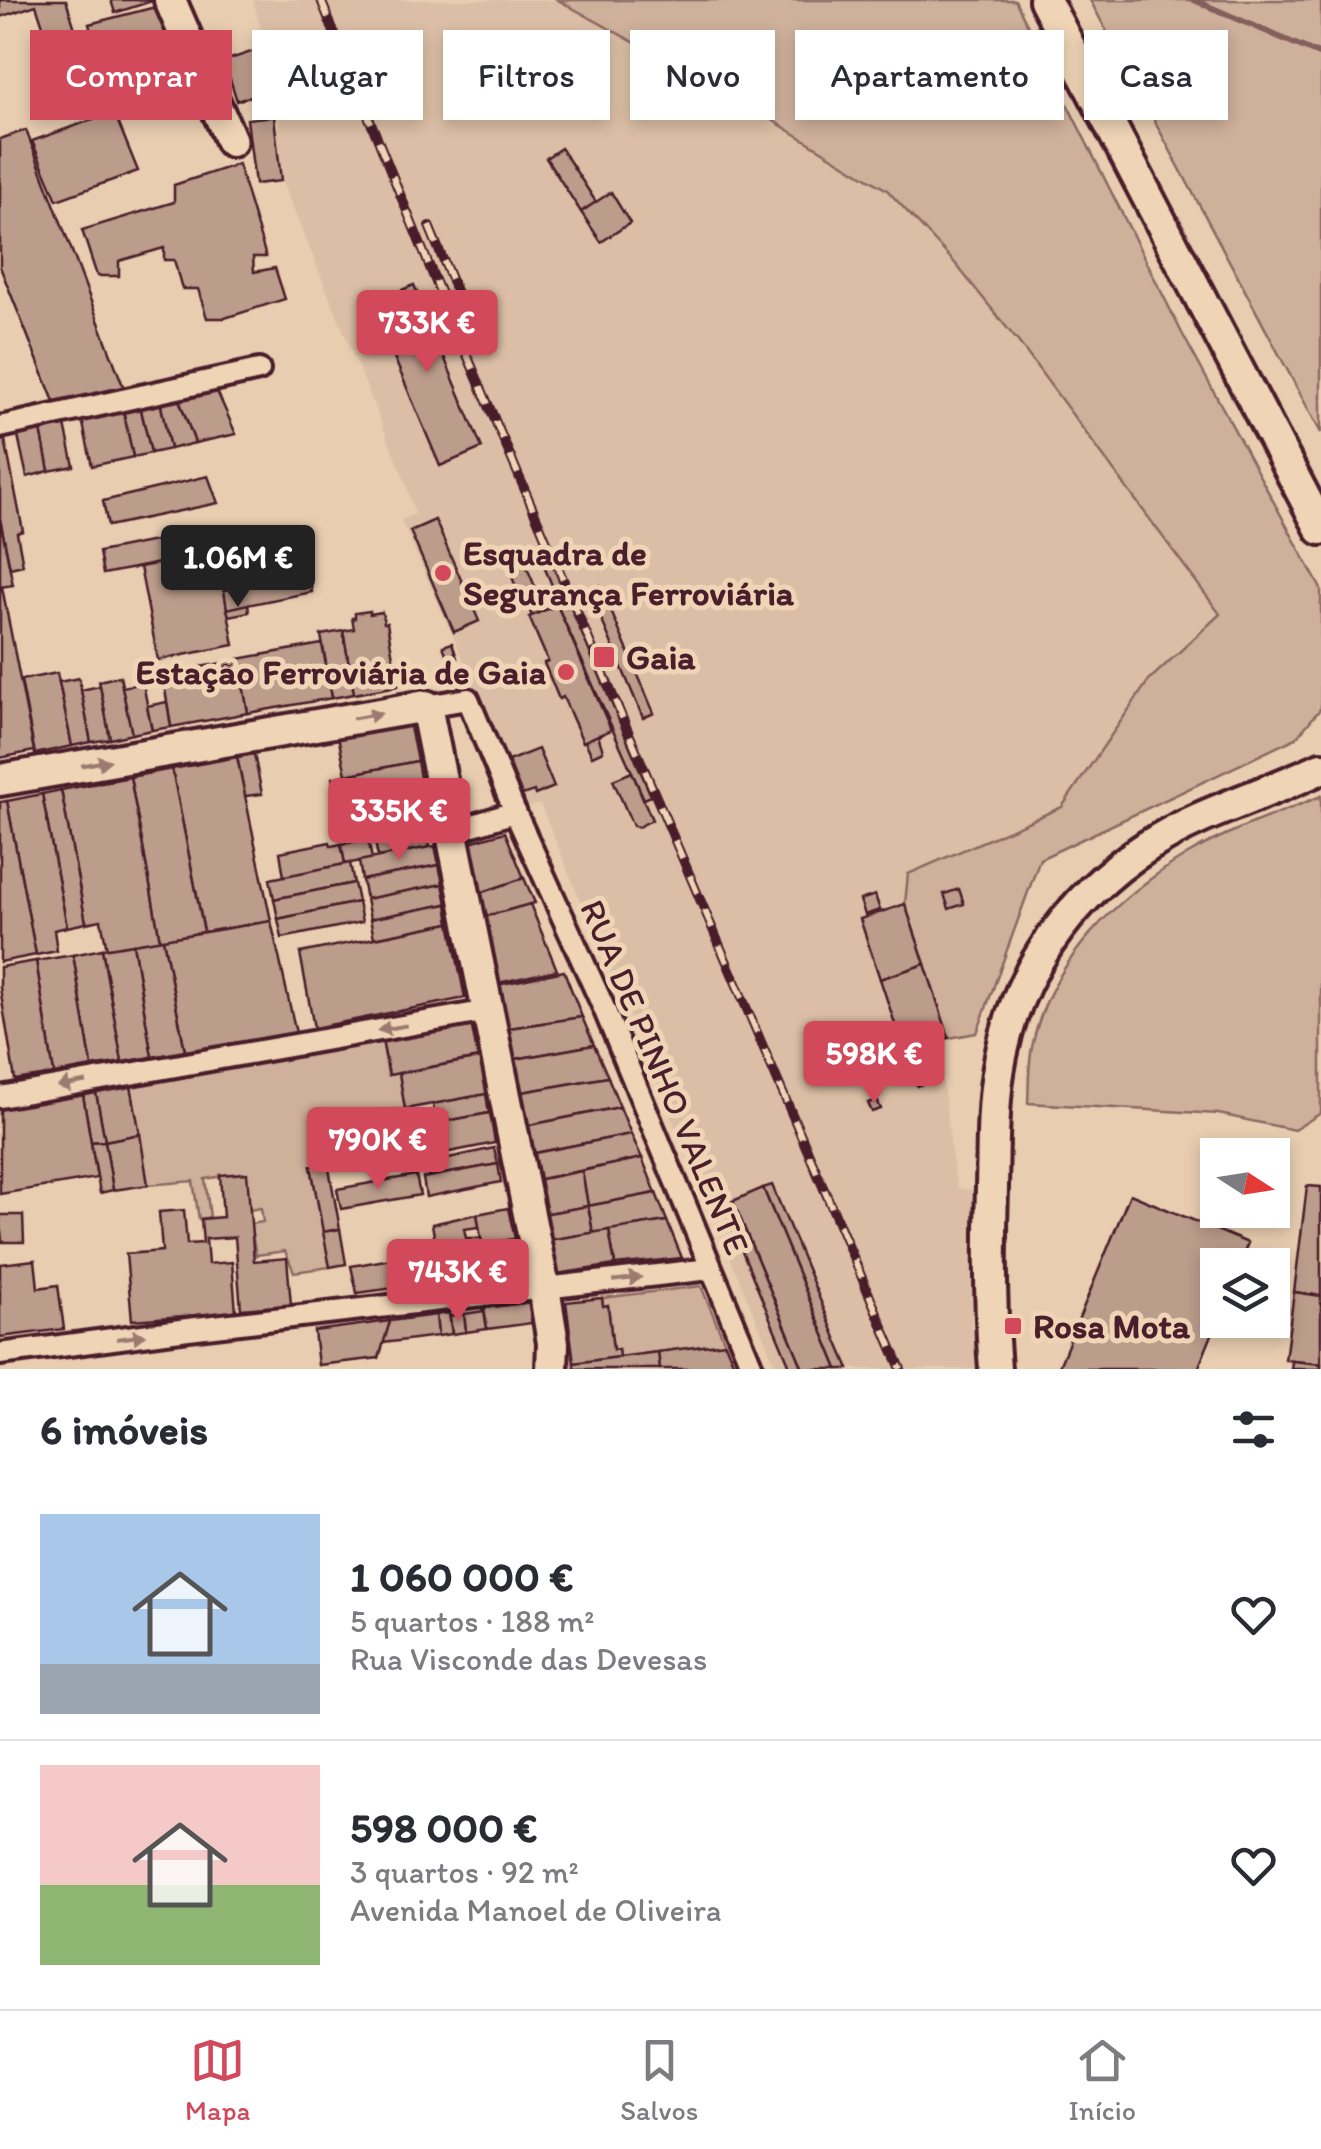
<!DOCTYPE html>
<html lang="pt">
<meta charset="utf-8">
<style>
:root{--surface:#fff;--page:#f7f7f7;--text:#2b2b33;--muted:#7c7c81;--line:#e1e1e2;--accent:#d1495b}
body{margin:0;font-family:Itim,sans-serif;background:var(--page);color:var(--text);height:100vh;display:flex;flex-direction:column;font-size:38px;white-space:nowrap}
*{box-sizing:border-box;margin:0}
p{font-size:32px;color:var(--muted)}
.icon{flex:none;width:55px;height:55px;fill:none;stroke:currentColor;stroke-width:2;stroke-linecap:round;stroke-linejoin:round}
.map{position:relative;height:1369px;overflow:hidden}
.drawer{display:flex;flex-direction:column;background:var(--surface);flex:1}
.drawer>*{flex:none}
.guide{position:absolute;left:30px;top:30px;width:1262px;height:90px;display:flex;gap:20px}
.needle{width:65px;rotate:102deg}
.buttons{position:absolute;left:1200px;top:1138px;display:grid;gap:20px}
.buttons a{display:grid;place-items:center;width:90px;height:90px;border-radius:0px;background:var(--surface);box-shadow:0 5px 15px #0003;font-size:50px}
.price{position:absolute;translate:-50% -85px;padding:0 22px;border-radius:10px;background:var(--accent);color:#fff;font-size:32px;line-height:65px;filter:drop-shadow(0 2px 5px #0008)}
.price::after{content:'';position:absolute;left:50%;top:60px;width:30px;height:22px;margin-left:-15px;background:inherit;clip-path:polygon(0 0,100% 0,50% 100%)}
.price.on{background:#222;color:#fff}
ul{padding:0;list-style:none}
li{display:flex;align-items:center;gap:30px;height:250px;padding:0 40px}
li+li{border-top:2px solid var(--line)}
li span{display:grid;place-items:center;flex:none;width:280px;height:200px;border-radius:0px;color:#555}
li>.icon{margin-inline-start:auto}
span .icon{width:120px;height:120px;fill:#fffc;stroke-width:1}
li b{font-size:42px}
h2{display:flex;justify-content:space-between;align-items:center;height:120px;padding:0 40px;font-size:42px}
.chip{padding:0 35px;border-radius:0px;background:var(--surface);box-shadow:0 5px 15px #0003;font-size:35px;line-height:90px}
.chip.on{background:var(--accent);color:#fff}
.tab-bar{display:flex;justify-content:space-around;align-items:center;height:140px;border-top:2px solid var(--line);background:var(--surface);font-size:28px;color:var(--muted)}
.tab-bar a{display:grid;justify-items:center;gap:5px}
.tab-bar .on{color:var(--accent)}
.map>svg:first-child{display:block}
.built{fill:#dbbea5}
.green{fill:#ceb09b;stroke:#8c6863;stroke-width:2.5}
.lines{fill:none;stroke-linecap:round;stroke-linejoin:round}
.stream{stroke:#845e5b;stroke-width:6}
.building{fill:#bc9c8b;stroke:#4a1f2b;stroke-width:2.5}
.minor-casing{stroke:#4a1f2b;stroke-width:28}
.secondary-casing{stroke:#4a1f2b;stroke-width:38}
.minor{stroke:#efd4b6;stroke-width:20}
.secondary{stroke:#efd4b6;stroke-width:30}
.rail-casing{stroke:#4a1f2b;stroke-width:10}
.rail{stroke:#efd4b6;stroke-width:6;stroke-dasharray:19;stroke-linecap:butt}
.oneway{fill:#9c7a70}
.poi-dot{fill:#d1495b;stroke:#efd4b6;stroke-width:4}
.labels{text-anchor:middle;stroke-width:10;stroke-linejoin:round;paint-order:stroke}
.poi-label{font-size:35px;font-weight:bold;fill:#4a1f2b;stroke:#efd4b6;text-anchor:start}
.street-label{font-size:35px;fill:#4a1f2b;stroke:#efd4b6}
</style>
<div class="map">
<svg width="1321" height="1369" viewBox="0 0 1321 1369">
<rect width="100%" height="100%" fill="#e8cdb0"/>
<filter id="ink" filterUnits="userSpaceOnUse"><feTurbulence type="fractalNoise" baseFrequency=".01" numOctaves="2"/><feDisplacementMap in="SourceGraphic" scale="20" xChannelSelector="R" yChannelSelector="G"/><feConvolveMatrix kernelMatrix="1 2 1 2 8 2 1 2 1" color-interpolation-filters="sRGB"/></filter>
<g filter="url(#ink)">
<path class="built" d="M 253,0 L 558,0 L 754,109 L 887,190 L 954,262 L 1020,344 L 1220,614 L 1149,680 L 1062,807 L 908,874 L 905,904 L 949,1038 L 938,1043 L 954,1175 L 959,1189 L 975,1190 L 971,1331 L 979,1332 L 979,1369 L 777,1369 L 540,804 L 529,807 L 401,520 L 415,514 L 404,478 L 272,157 L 283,105 Z"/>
<g class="green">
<path d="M 558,0 L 1015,0 L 1183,335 L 1321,589 L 1321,708 L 1296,738 L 1040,859 L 977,1033 L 949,1038 L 905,904 L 908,874 L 1062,807 L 1149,680 L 1220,614 L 1020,344 L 954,262 L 887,190 L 754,109 Z"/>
<path d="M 1090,0 L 1321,0 L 1321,433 Z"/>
<path d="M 1321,796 L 1321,1113 L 1294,1130 L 1219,1114 L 1028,1103 C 1029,1084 1028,1062 1033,1043 C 1051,960 1118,896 1188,854 C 1229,830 1278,814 1321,796 Z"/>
<path d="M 382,1040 L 388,1075 L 399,1073 L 405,1109 L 381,1110 L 322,1122 L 331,1163 L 311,1166 L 330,1267 L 294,1272 L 285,1251 L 256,1255 L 250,1224 L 263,1222 L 261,1208 L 248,1210 L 241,1173 L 205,1179 L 210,1217 L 199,1219 L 193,1181 L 148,1185 L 131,1086 Z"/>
<path d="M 701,1286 L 725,1343 L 619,1357 L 618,1349 L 613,1350 L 608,1305 L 603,1306 L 602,1298 Z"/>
</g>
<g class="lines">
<path class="stream" d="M 1194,0 L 1321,55"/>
</g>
<g class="building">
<path d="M 0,0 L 66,0 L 76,32 L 48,41 L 36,5 L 0,17 Z"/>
<path d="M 111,0 L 155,0 L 115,13 Z"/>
<path d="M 167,4 L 172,21 L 163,24 L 178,84 L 69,113 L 64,94 L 75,91 L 70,71 L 89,66 L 96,92 L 117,86 L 106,45 L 95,48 L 89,24 Z"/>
<path d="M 263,48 L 267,62 L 259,65 L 268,90 L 237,101 L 224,61 Z"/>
<path d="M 511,65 L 526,86 L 513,96 L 503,82 L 507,79 L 501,72 Z"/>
<path d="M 114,112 L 138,171 L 57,200 L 32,141 Z"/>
<path d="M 274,116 L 281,181 L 255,184 L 247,119 Z"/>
<path d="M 26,130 L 125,391 L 55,404 L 0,267 L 0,139 Z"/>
<path d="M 561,148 L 596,202 L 581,212 L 546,158 Z"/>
<path d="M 238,164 L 266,257 L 253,257 L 254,272 L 275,268 L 285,299 L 225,318 L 207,318 L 198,289 L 182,289 L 174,260 L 164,260 L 164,248 L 119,261 L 119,276 L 97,276 L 82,230 L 174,202 L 174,185 Z"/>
<path d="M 611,192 L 630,223 L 601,242 L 581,212 Z"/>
<path d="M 414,285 L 482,448 L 440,466 L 371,303 Z"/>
<path d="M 216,389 L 236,434 L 195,443 L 178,397 Z"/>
<path d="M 178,397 L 195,443 L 170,449 L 160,401 Z"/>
<path d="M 160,401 L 170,449 L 151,453 L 140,406 Z"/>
<path d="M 140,406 L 151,453 L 133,457 L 123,410 Z"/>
<path d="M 123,410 L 133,457 L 92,466 L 82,419 Z"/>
<path d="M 65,425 L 74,466 L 49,471 L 41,430 Z"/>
<path d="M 41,430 L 49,471 L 27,477 L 18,436 Z"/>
<path d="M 5,440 L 23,531 L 17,533 L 23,565 L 10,568 L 0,519 L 0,441 Z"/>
<path d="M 208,476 L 218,503 L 108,526 L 103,501 Z"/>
<path d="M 0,519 L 13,585 L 0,587 Z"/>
<path d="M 435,520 L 479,621 L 454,632 L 410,531 Z"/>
<path d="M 215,529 L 223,551 L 103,574 L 99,552 Z"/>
<path d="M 301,536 L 304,551 L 281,555 L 279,541 Z"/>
<path d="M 217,552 L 234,645 L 158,660 L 140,567 Z"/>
<path d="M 548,554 L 651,796 L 644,799 L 557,605 L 560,604 L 540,557 Z"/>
<path d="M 525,563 L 539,596 L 523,603 L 509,570 Z"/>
<path d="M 309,573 L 312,592 L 227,609 L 224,590 Z"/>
<path d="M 600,585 L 654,713 L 643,718 L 589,590 Z"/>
<path d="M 0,587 L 2,587 L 34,751 L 0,758 Z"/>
<path d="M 537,597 L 545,610 L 532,616 L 526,602 Z"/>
<path d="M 248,604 L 249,612 L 229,616 L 227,609 Z"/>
<path d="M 557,605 L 611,730 L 583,742 L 563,697 L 559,699 L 544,663 L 548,661 L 529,617 Z"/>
<path d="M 370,611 L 370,614 L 382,612 L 384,623 L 387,623 L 398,686 L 354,694 L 343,631 L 354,629 L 352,618 L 355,618 L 355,613 Z"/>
<path d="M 343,631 L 354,694 L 332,698 L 321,635 Z"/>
<path d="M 452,643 L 457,658 L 449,661 L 443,646 Z"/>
<path d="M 322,644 L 332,698 L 248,713 L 238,659 Z"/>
<path d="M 228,662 L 229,665 L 239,663 L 248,713 L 171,727 L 163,677 L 172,675 L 172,672 Z"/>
<path d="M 57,673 L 72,746 L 35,754 L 21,680 Z"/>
<path d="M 120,676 L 132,734 L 110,739 L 99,681 Z"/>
<path d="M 79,678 L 91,742 L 72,746 L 59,682 Z"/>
<path d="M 143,683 L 152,730 L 132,734 L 122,687 Z"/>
<path d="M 100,686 L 110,739 L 91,742 L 81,690 Z"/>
<path d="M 167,702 L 171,727 L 152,730 L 147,706 Z"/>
<path d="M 409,722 L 417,761 L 346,775 L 338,736 Z"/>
<path d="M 598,735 L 603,751 L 592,756 L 585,741 Z"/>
<path d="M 538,749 L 554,787 L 535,795 L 534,791 L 522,795 L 508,761 Z"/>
<path d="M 254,754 L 262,794 L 245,796 L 237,757 Z"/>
<path d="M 237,757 L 271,921 L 204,932 L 172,769 Z"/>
<path d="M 417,761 L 421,783 L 337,801 L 332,778 Z"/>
<path d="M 172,769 L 204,932 L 160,940 L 130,777 Z"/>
<path d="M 632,772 L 652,820 L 638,827 L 633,826 L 613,780 Z"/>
<path d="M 130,777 L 160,940 L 107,949 L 101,920 L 86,923 L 61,790 Z"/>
<path d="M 421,783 L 426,806 L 406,811 L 401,787 Z"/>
<path d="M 401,787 L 406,811 L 341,824 L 337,801 Z"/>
<path d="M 61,790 L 86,923 L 67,927 L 42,794 Z"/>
<path d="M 42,794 L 67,927 L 54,930 L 57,951 L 36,955 L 7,801 Z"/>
<path d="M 7,801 L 36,955 L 0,962 L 0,802 Z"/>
<path d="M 422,807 L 430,847 L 378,857 L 372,828 L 382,826 L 380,816 Z"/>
<path d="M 505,832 L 524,878 L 474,895 L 463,844 Z"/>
<path d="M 368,839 L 372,859 L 345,864 L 341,844 Z"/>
<path d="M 330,842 L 331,846 L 341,844 L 345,864 L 284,877 L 280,852 Z"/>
<path d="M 435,846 L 439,865 L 362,880 L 359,861 Z"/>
<path d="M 350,863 L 354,883 L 274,899 L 270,879 Z"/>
<path d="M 439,865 L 443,884 L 366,899 L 362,880 Z"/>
<path d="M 524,878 L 535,903 L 480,918 L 474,895 Z"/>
<path d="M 354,883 L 358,902 L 278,919 L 274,899 Z"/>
<path d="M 443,884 L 447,904 L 370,919 L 366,899 Z"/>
<path d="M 959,889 L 964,904 L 949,909 L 944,894 Z"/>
<path d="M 875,895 L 880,910 L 865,915 L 860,900 Z"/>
<path d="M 358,902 L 362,922 L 282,938 L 278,919 Z"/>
<path d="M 447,904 L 450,923 L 374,938 L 370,919 Z"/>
<path d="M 530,904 L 557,970 L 498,983 L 484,917 Z"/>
<path d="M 905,904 L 925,964 L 880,979 L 860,919 Z"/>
<path d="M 271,921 L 296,1033 L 185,1051 L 163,939 Z"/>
<path d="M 450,923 L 465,998 L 314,1028 L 300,953 Z"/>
<path d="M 163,939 L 185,1051 L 152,1057 L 133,944 Z"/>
<path d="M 133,944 L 152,1057 L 122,1062 L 102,949 Z"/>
<path d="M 102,949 L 122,1062 L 92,1067 L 73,955 Z"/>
<path d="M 73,955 L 92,1067 L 54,1074 L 36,961 Z"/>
<path d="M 36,961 L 54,1074 L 15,1080 L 0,988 L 0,967 Z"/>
<path d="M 925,964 L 949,1038 L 905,1054 L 880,979 Z"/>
<path d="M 564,971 L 582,1017 L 503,1029 L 493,986 Z"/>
<path d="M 582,1017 L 594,1045 L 510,1060 L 503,1029 Z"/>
<path d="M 471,1023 L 478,1058 L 389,1075 L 382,1040 Z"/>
<path d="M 594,1045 L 608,1077 L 517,1093 L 510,1060 Z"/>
<path d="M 928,1046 L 939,1078 L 917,1086 L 905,1054 Z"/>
<path d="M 481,1058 L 488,1094 L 405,1109 L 399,1073 Z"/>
<path d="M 608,1077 L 620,1107 L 525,1126 L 517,1093 Z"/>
<path d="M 131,1086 L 140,1134 L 105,1141 L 96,1093 Z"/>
<path d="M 96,1093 L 105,1141 L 91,1142 L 83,1095 Z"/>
<path d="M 486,1094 L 489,1113 L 436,1123 L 433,1104 Z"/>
<path d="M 83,1095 L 97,1178 L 0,1194 L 0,1109 Z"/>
<path d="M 877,1100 L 881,1109 L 872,1112 L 868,1103 Z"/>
<path d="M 620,1107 L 631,1134 L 530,1154 L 525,1126 Z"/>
<path d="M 490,1113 L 495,1143 L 409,1160 L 403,1129 Z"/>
<path d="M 384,1114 L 387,1131 L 338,1141 L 335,1124 Z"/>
<path d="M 140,1134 L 148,1185 L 113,1190 L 105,1141 Z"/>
<path d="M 631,1134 L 642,1158 L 536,1180 L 530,1154 Z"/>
<path d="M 105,1141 L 113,1190 L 100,1193 L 91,1142 Z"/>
<path d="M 494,1148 L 498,1164 L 428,1177 L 426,1163 Z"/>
<path d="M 642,1158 L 656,1193 L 588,1206 L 582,1171 Z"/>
<path d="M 328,1163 L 340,1229 L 323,1232 L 311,1166 Z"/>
<path d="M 498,1164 L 501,1182 L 426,1197 L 423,1178 Z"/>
<path d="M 582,1171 L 588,1206 L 543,1214 L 536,1180 Z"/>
<path d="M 247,1173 L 254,1261 L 287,1258 L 291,1305 L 241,1309 L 235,1237 L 206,1239 L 208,1264 L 232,1262 L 236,1312 L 132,1320 L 126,1254 L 162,1251 L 159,1212 L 184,1210 L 187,1244 L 203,1243 L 201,1219 L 223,1217 L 220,1175 Z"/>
<path d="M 416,1175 L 420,1195 L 341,1209 L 337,1189 Z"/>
<path d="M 772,1185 L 849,1369 L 838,1369 L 763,1188 Z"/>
<path d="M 1307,1186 L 1321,1187 L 1321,1296 L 1294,1292 Z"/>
<path d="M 763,1188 L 838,1369 L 803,1369 L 733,1201 Z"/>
<path d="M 656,1193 L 667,1221 L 593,1233 L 588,1206 Z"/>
<path d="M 1130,1194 L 1248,1243 L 1239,1265 L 1218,1265 L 1218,1320 L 1198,1369 L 1058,1369 Z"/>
<path d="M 733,1201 L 803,1369 L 791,1369 L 723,1205 Z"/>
<path d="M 588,1206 L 593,1233 L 549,1240 L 543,1214 Z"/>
<path d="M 508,1208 L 515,1239 L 482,1244 L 477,1214 Z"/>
<path d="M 477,1214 L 479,1227 L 464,1229 L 466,1238 L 481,1238 L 482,1244 L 437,1252 L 432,1224 Z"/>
<path d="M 0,1215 L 23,1215 L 24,1242 L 2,1242 Z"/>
<path d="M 667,1221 L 682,1258 L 615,1265 L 609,1230 Z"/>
<path d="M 340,1229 L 346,1264 L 330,1267 L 323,1232 Z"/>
<path d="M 609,1230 L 615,1265 L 557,1274 L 549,1240 Z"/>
<path d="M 515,1239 L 522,1273 L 477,1279 L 470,1246 Z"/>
<path d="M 470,1246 L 477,1279 L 442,1284 L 437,1252 Z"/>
<path d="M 437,1252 L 442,1284 L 402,1287 L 397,1258 Z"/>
<path d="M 397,1258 L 402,1287 L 357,1293 L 351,1266 Z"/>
<path d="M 35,1260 L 38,1288 L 58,1285 L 64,1329 L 0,1337 L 0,1264 Z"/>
<path d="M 1294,1292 L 1321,1296 L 1321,1364 L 1285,1360 Z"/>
<path d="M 602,1298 L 603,1306 L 608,1305 L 613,1350 L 618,1349 L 619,1357 L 574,1363 L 566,1302 Z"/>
<path d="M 530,1302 L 532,1323 L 487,1329 L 484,1308 Z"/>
<path d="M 484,1311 L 487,1329 L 466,1332 L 464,1314 Z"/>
<path d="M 449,1313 L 452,1334 L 438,1336 L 436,1315 Z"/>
<path d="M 464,1314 L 466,1332 L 452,1334 L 450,1316 Z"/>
<path d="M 436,1315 L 438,1336 L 383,1343 L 390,1321 Z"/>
<path d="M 390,1321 L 379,1358 L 318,1365 L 314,1331 Z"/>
<path d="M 725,1343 L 736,1369 L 660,1369 L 658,1352 Z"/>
<path d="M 658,1352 L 660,1369 L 574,1369 L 574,1363 Z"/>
<path d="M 1292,1361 L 1321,1364 L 1321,1369 L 1291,1369 Z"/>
</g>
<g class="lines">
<defs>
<g id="minor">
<path d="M 0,427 L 259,370"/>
<path d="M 426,706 L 468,699 L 515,812 L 451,832"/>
<path d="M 515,812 L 603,1006 L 753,1369"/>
<path d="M 0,1097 L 488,1011"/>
<path d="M 0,1354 L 188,1329 L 710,1269"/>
</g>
<g id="secondary">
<path d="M 170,0 L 231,141"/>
<path d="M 1045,0 L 1321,529"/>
<path d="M 0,780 L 426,706 L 544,1288 L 553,1343 L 552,1369"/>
<path d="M 995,1369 C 990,1308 990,1248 992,1187 C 993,1149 992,1110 998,1073 C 1012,978 1068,898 1148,846 C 1200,812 1265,795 1321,768"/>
</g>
</defs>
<use href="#minor" class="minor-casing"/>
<use href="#secondary" class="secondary-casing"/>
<use href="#minor" class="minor"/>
<use href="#secondary" class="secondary"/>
<defs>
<g id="rail">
<path d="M 321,0 L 435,280 L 901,1369"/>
<path d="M 429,226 L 479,346"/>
</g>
</defs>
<use href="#rail" class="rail-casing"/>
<use href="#rail" class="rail"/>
</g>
<defs><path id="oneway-solid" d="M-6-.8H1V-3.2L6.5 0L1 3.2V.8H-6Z" transform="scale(2.5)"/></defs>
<g class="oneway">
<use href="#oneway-solid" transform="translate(367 716) rotate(-10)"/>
<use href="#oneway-solid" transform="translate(96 763) rotate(-10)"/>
<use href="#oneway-solid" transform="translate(392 1028) rotate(170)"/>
<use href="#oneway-solid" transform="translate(72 1084) rotate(170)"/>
<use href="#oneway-solid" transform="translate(627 1279) rotate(-7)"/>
<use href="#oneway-solid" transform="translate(131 1337) rotate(-8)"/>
</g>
</g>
<g class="poi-dot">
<circle cx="443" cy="573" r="10"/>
<rect x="592" y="645" width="24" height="24" rx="5"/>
<circle cx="566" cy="672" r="10"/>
<rect x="1003" y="1316" width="20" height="20" rx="5"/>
</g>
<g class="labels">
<g class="poi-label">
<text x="463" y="565">Esquadra de<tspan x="463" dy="40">Segurança Ferroviária</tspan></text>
<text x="626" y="669">Gaia</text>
<text x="546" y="684" text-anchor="end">Estação Ferroviária de Gaia</text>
<text x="1033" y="1338">Rosa Mota</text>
</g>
<g class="street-label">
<text transform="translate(665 1077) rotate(67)" y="12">RUA DE PINHO VALENTE</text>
</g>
</g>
</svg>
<div class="buttons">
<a><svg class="needle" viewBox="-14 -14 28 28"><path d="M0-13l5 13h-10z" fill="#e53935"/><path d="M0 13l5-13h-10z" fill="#7c7c81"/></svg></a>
<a><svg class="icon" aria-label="layers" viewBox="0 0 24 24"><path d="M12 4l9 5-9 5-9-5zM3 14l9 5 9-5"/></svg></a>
</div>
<b class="price" style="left:427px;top:375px">733K €</b>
<b class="price on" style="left:238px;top:610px">1.06M €</b>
<b class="price" style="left:399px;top:863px">335K €</b>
<b class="price" style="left:874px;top:1106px">598K €</b>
<b class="price" style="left:378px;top:1192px">790K €</b>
<b class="price" style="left:458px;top:1324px">743K €</b>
<div class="guide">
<a class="chip on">Comprar</a>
<a class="chip">Alugar</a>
<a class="chip">Filtros</a>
<a class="chip">Novo</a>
<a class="chip">Apartamento</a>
<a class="chip">Casa</a>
</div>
</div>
<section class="drawer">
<h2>6 imóveis<svg class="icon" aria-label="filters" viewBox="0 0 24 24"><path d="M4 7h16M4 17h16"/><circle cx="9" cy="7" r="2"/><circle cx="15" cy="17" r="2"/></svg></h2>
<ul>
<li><span style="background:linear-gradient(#a9c7e8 75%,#9aa5b1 0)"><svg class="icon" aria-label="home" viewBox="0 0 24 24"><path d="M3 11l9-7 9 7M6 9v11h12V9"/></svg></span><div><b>1 060 000 €</b><p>5 quartos · 188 m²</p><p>Rua Visconde das Devesas</p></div><svg class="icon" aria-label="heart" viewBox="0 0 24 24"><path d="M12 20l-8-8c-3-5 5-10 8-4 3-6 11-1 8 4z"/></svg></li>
<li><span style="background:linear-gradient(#f6c9c9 60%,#8fb573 0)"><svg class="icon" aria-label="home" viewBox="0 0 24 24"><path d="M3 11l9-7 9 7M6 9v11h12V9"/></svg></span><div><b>598 000 €</b><p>3 quartos · 92 m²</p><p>Avenida Manoel de Oliveira</p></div><svg class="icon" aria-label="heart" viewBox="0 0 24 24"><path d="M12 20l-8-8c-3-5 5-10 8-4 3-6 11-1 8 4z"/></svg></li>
</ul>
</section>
<nav class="tab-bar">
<a class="on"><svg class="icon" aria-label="map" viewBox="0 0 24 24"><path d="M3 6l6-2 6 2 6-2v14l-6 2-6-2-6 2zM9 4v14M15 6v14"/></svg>Mapa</a>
<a><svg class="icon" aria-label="saved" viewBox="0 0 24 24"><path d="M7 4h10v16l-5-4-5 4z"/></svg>Salvos</a>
<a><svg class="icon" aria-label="home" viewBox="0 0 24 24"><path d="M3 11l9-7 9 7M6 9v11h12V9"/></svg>Início</a>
</nav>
